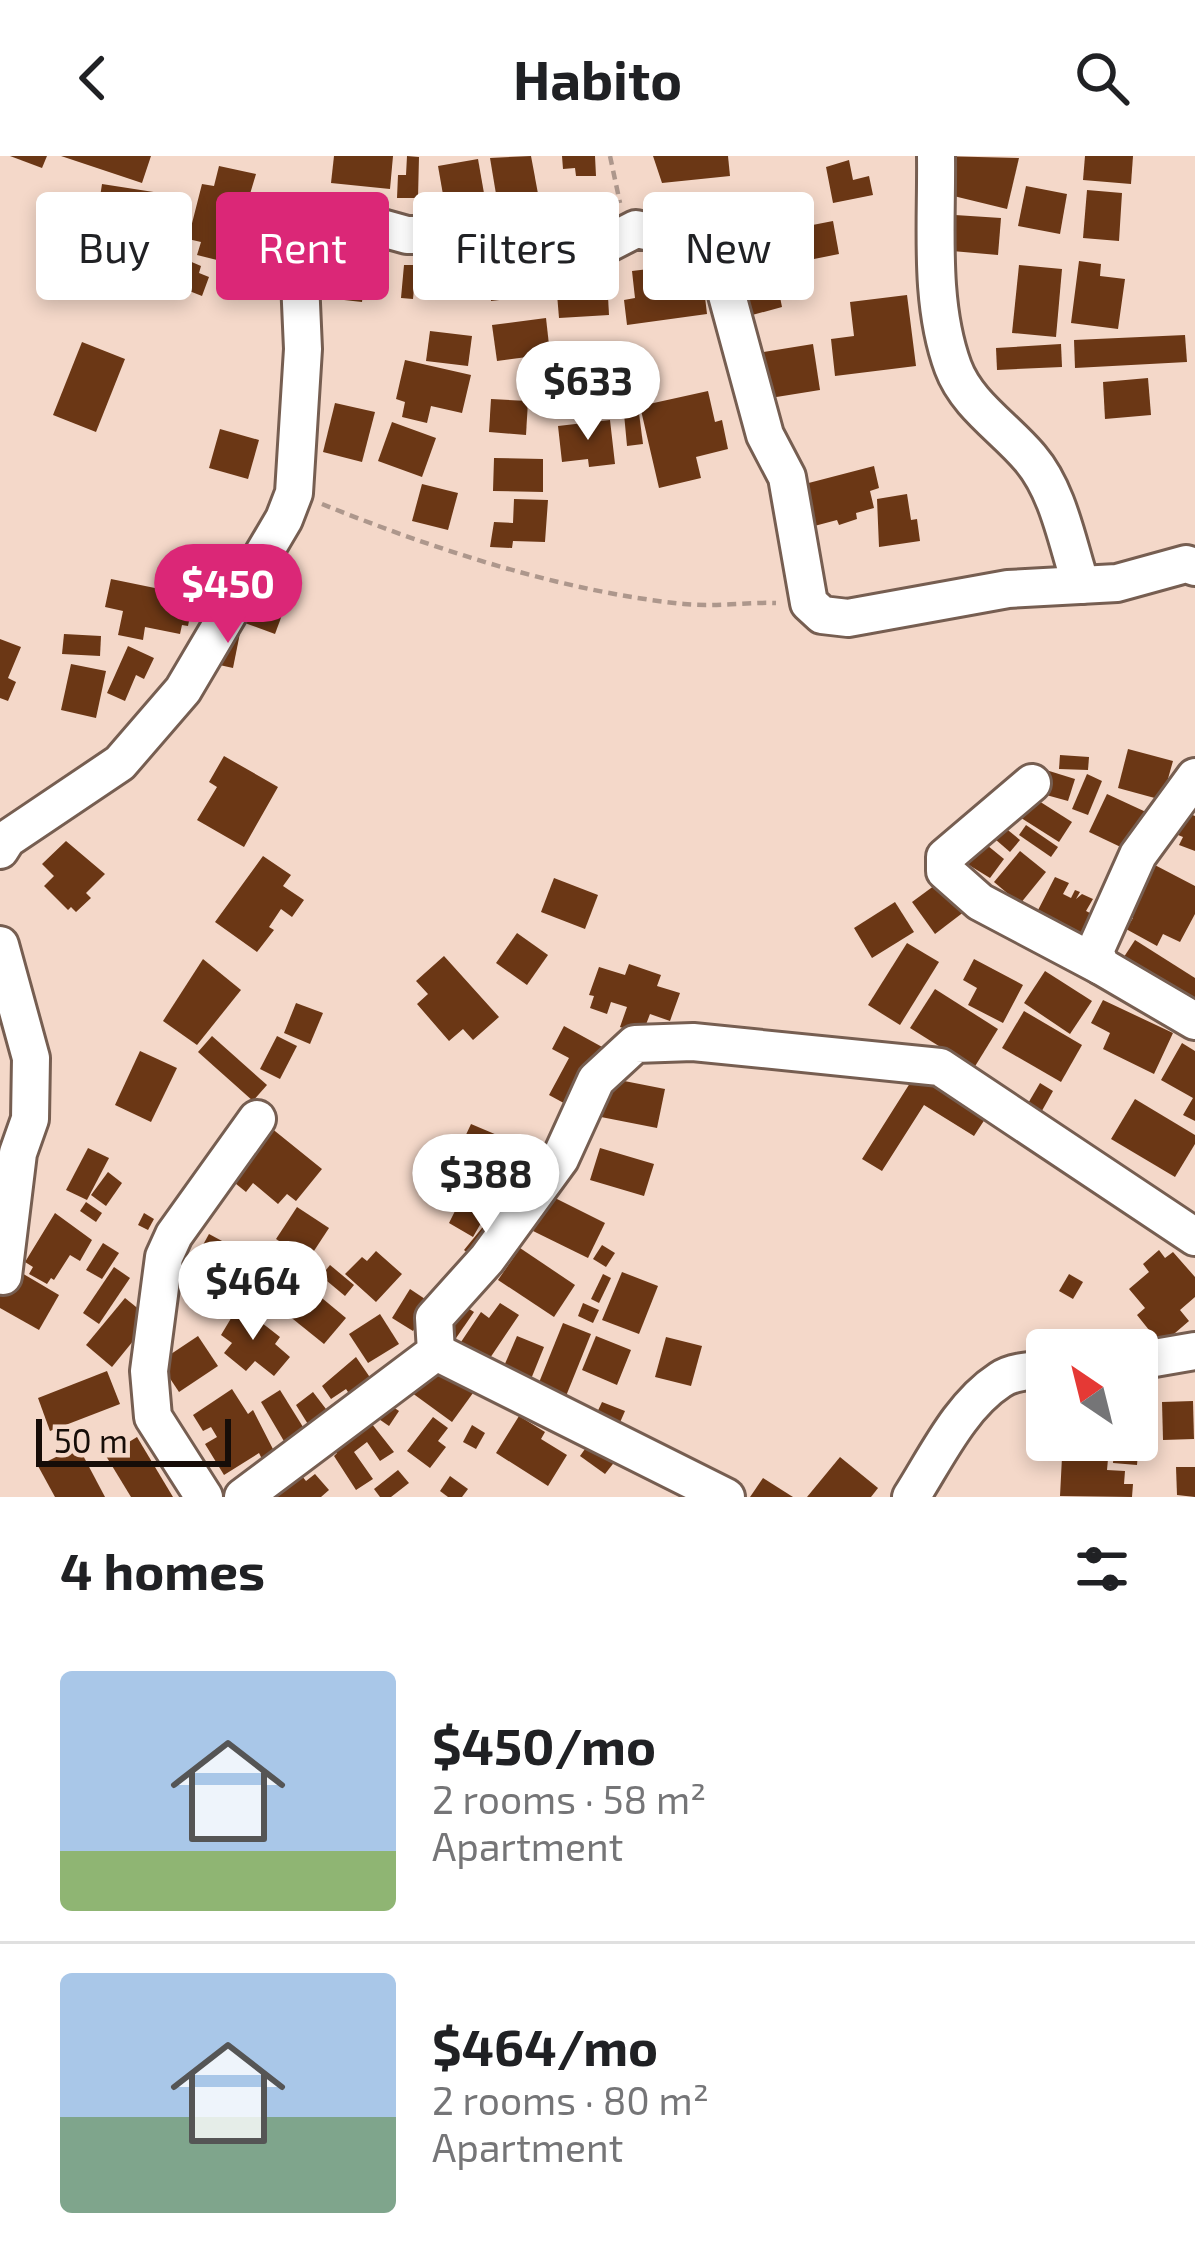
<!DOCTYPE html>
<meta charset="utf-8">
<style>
:root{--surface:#fff;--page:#f6f6f6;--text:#202124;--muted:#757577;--line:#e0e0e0;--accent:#db2777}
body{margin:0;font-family:"Exo 2",sans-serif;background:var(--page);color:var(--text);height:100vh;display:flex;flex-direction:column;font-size:45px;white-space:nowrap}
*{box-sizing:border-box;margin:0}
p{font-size:39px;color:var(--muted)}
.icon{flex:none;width:66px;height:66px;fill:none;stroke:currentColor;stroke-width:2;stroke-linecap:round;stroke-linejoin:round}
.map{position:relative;height:1341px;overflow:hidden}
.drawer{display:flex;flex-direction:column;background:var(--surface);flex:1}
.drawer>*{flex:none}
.banner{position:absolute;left:36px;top:36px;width:1125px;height:108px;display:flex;gap:24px}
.needle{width:78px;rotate:325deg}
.fabs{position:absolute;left:1026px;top:1173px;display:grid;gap:24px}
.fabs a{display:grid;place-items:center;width:132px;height:132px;border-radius:12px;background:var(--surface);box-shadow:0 6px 18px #0003;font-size:60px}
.scale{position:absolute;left:36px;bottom:30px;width:195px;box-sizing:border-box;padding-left:12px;border:6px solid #160d08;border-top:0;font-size:33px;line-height:42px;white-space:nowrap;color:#160d08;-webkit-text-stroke:9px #f4d8c9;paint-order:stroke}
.price{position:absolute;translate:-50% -102px;padding:0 27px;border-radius:42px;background:#fff;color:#222;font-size:39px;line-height:78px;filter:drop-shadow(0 3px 6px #0008)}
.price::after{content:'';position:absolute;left:50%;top:72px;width:36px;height:27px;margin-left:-18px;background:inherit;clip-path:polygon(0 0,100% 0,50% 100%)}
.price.on{background:var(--accent);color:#fff}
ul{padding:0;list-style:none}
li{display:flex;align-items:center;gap:36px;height:300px;padding:0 60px}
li+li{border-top:3px solid var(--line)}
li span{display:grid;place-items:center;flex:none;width:336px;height:240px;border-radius:12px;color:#555}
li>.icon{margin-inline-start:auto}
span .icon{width:144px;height:144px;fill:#fffc;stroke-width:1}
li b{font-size:51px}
h2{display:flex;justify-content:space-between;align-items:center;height:144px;padding:0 60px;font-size:51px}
.chip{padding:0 42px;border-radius:12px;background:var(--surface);box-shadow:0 6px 18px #0003;font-size:42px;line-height:108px}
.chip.on{background:var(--accent);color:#fff}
header{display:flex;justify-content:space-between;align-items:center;height:156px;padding:0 60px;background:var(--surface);font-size:54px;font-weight:700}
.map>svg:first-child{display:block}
.building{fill:#6b3715}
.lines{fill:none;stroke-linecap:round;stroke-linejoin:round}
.minor-casing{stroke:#765e51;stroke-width:42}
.path{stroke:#ad978c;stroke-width:4.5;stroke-dasharray:9 6;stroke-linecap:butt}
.minor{stroke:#fff;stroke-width:36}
</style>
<header><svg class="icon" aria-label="back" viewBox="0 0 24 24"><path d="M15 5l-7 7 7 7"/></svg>Habito<svg class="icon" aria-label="search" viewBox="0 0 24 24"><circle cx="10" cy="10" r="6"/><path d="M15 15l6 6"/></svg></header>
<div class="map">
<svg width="1195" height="1341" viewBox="0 0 1195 1341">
<rect width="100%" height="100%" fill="#f4d8c9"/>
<g class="building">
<path d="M 10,0 L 47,0 L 42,12 Z"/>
<path d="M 61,0 L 151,0 L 142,27 Z"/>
<path d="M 334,0 L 393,0 L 390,33 L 331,27 Z"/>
<path d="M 407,0 L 419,1 L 418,42 L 397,42 L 398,19 L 406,19 Z"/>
<path d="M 531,0 L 539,43 L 498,50 L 490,2 Z"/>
<path d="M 562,0 L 595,0 L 596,20 L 576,20 L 575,12 L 563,13 Z"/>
<path d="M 653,0 L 728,0 L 730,20 L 662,27 Z"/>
<path d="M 938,0 L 1019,2 L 1007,53 L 929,34 Z"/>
<path d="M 1085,0 L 1133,0 L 1131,28 L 1083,24 Z"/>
<path d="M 478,3 L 485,43 L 445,50 L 438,10 Z"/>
<path d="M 849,4 L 853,24 L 869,20 L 873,39 L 833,47 L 826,11 Z"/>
<path d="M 219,10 L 256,18 L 250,38 L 267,42 L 254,98 L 237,94 L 233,108 L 197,99 L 201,86 L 188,83 L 202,28 L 214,30 Z"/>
<path d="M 102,28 L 160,37 L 153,77 L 96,67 Z"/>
<path d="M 1026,30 L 1067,38 L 1060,78 L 1018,70 Z"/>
<path d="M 1087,34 L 1122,37 L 1119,85 L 1083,82 Z"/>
<path d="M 562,41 L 591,43 L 589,84 L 559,83 Z"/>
<path d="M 955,59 L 1001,62 L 998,99 L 952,95 Z"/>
<path d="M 833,65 L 839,98 L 794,107 L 787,74 Z"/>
<path d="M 764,83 L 769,100 L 778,97 L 790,139 L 780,141 L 782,151 L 745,161 L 726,93 Z"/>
<path d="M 332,89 L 369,93 L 362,146 L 326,142 Z"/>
<path d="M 535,90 L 539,134 L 517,137 L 517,142 L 491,145 L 491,139 L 474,141 L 471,96 Z"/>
<path d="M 180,101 L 201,110 L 199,117 L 209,121 L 202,140 L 169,127 Z"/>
<path d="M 1079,105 L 1101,108 L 1100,120 L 1125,123 L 1118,173 L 1071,167 Z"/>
<path d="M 404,109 L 416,109 L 413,143 L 401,142 Z"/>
<path d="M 1019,109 L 1062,113 L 1056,181 L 1012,177 Z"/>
<path d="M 665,111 L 667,124 L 683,122 L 686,143 L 705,141 L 707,158 L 627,169 L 624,144 L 635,142 L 632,115 Z"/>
<path d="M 607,122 L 609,159 L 559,162 L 556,126 Z"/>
<path d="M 907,139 L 916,210 L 835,220 L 831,183 L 854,180 L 850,146 Z"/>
<path d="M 546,162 L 550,198 L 497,205 L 492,169 Z"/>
<path d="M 430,175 L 472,180 L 468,210 L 426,205 Z"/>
<path d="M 1185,179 L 1187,206 L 1075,212 L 1074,184 Z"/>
<path d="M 82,186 L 125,203 L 96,276 L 53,259 Z"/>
<path d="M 813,188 L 820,234 L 764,243 L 757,197 Z"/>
<path d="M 1061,188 L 1062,211 L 997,214 L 996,192 Z"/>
<path d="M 607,196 L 610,227 L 605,227 L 608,255 L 566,260 L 560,200 Z"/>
<path d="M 405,204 L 471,219 L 462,257 L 431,250 L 427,267 L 402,261 L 405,246 L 396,243 Z"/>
<path d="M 1148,222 L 1151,259 L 1105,263 L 1103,226 Z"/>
<path d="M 708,235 L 715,266 L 722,264 L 728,293 L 696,301 L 701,322 L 659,332 L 640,250 Z"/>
<path d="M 491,243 L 528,245 L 526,279 L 489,276 Z"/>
<path d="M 335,247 L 375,256 L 362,306 L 323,296 Z"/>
<path d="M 639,257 L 643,288 L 627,290 L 624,258 Z"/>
<path d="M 610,264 L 615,308 L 589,311 L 588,303 L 562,306 L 558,270 Z"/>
<path d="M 392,266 L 436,282 L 422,321 L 378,305 Z"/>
<path d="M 220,273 L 259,284 L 248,323 L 209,312 Z"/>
<path d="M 494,302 L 543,303 L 543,336 L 493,335 Z"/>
<path d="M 874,310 L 879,332 L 870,335 L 874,352 L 856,357 L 857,363 L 839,369 L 837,364 L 803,373 L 797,330 Z"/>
<path d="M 422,328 L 458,337 L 448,374 L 412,365 Z"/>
<path d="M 907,338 L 911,364 L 917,363 L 920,385 L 879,391 L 877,343 Z"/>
<path d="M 514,343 L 548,344 L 545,386 L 513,385 L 512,392 L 490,391 L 494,366 L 513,367 Z"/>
<path d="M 111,423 L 194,440 L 188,470 L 182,469 L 180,478 L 145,471 L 143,484 L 118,479 L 123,455 L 105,451 Z"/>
<path d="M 249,446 L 282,459 L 275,478 L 242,466 Z"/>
<path d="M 223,468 L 241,472 L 233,512 L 215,508 Z"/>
<path d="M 64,478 L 101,480 L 100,500 L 62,498 Z"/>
<path d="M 0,483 L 21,491 L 8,522 L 16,526 L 8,545 L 0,542 Z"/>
<path d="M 128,490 L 154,502 L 144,523 L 136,519 L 125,545 L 107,537 Z"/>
<path d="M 71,508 L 106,515 L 96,562 L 61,554 Z"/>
<path d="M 1128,593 L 1173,605 L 1162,644 L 1118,632 Z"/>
<path d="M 1060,599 L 1089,601 L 1088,614 L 1059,613 Z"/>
<path d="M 224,600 L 278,631 L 244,691 L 197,664 L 217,631 L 209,626 Z"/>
<path d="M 1046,614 L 1075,623 L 1068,645 L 1039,637 Z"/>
<path d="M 1087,618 L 1102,625 L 1088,659 L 1072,653 Z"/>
<path d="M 1107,638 L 1146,656 L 1127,694 L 1089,676 Z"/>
<path d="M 1031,640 L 1072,666 L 1059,686 L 1018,660 Z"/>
<path d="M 1188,657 L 1195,660 L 1195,695 L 1179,689 L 1183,681 L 1173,677 Z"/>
<path d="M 998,666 L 1020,684 L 1010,696 L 988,677 Z"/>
<path d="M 1026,669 L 1058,691 L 1051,701 L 1019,679 Z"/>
<path d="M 66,685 L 105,718 L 86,737 L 91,742 L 76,756 L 71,751 L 68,754 L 44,730 L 54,720 L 42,708 Z"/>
<path d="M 982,685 L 1004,703 L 990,722 L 964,706 Z"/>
<path d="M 1020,695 L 1046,716 L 1020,748 L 994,726 Z"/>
<path d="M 263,700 L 291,719 L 283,730 L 304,744 L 292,761 L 281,753 L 269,771 L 274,774 L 257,796 L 215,766 Z"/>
<path d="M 1151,707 L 1195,730 L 1195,758 L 1180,786 L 1163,778 L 1157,790 L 1126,773 L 1133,762 L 1125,758 Z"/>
<path d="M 946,721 L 969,752 L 935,778 L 912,746 Z"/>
<path d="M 1055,721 L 1069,727 L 1063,738 L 1071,742 L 1075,734 L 1080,736 L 1076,743 L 1082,738 L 1093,743 L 1086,755 L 1096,760 L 1087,779 L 1077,775 L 1073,784 L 1035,760 Z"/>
<path d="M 554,722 L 598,739 L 585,773 L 541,756 Z"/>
<path d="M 895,746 L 914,776 L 872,802 L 854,772 Z"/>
<path d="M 517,777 L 548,799 L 527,829 L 496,807 Z"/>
<path d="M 1135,784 L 1195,822 L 1195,854 L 1120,807 Z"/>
<path d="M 907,787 L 939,806 L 900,869 L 868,849 Z"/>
<path d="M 444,800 L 499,861 L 473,884 L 463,873 L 449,885 L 417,848 L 428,838 L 416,825 Z"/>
<path d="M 203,803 L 241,834 L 197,889 L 163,865 Z"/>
<path d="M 974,803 L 1023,829 L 1003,867 L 968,849 L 977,832 L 963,824 Z"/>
<path d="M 629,808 L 661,819 L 657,830 L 680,837 L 670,865 L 650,858 L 642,879 L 620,871 L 627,851 L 611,846 L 607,858 L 590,852 L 594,840 L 589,839 L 599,811 L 625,819 Z"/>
<path d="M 1045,815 L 1092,845 L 1070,878 L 1024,847 Z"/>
<path d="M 935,833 L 998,873 L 974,912 L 910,872 Z"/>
<path d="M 1103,844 L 1173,877 L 1154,918 L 1103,893 L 1110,877 L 1091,867 Z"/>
<path d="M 296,847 L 323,857 L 310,888 L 284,877 Z"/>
<path d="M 1024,855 L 1082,889 L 1061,926 L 1002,892 Z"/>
<path d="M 564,870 L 604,892 L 571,951 L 549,939 L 569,902 L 552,893 Z"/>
<path d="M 212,880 L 267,929 L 253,945 L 198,896 Z"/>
<path d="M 277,880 L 297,890 L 280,923 L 260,913 Z"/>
<path d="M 1182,887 L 1195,895 L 1195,965 L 1183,959 L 1193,942 L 1161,924 Z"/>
<path d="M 140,895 L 177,912 L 151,966 L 115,949 Z"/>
<path d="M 917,916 L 987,960 L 974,980 L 924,949 L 882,1015 L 862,1003 Z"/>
<path d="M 609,922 L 665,933 L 657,972 L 601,961 Z"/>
<path d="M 1040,927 L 1053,935 L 1034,969 L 1020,961 Z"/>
<path d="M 1135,943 L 1195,979 L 1195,988 L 1175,1021 L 1111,983 Z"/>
<path d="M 265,967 L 322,1013 L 296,1045 L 287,1038 L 278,1048 L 253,1027 L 246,1036 L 230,1023 Z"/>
<path d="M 471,968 L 497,979 L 483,1011 L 456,1000 Z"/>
<path d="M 88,992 L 109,1002 L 87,1044 L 66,1034 Z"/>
<path d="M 600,992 L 654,1008 L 644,1040 L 590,1024 Z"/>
<path d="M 495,994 L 511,1000 L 505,1020 L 487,1015 Z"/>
<path d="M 439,1000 L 500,1034 L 473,1081 L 449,1067 L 455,1055 L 432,1043 L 437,1035 L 424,1027 Z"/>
<path d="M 108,1016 L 122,1027 L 106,1050 L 91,1039 Z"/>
<path d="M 551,1040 L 605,1067 L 588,1102 L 533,1075 Z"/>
<path d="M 86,1046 L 102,1057 L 96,1066 L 80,1055 Z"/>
<path d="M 297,1051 L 329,1072 L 308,1104 L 276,1083 Z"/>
<path d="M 495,1056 L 507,1067 L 476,1104 L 464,1094 Z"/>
<path d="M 55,1057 L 92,1084 L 80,1105 L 70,1099 L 54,1124 L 51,1122 L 47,1128 L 29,1118 L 33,1111 L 25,1106 Z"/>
<path d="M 144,1057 L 154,1063 L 148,1074 L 138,1069 Z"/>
<path d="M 209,1078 L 250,1100 L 235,1128 L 194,1105 Z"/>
<path d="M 103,1087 L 119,1097 L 102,1123 L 86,1114 Z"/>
<path d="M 602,1089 L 615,1097 L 606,1111 L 593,1103 Z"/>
<path d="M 520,1092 L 575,1129 L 554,1161 L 498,1124 Z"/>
<path d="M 1159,1094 L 1165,1102 L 1173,1096 L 1195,1121 L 1195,1141 L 1180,1154 L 1189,1165 L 1161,1189 L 1137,1159 L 1145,1152 L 1129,1133 L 1149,1116 L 1143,1108 Z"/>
<path d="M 376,1095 L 402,1118 L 376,1146 L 345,1118 L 362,1101 L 367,1105 Z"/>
<path d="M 259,1101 L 281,1115 L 256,1155 L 234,1142 Z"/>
<path d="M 330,1109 L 354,1129 L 345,1140 L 321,1120 Z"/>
<path d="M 114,1111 L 130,1122 L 99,1168 L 83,1157 Z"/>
<path d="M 15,1113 L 59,1139 L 39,1174 L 0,1152 L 0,1139 Z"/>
<path d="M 622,1116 L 658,1130 L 639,1178 L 602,1164 Z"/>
<path d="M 603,1118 L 611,1122 L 599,1147 L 591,1143 Z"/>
<path d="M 1069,1118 L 1083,1126 L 1073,1143 L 1059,1135 Z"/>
<path d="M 283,1119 L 294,1127 L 281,1146 L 270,1138 Z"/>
<path d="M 305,1128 L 346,1162 L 324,1188 L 283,1155 Z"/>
<path d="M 410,1133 L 431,1147 L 413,1175 L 392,1162 Z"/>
<path d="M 125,1142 L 151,1163 L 112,1211 L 86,1189 Z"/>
<path d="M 460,1147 L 474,1156 L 454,1185 L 440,1175 Z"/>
<path d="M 500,1147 L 519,1159 L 486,1208 L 459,1189 L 481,1156 L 489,1162 Z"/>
<path d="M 583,1147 L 599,1154 L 593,1167 L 578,1160 Z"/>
<path d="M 239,1149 L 280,1181 L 275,1188 L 290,1201 L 274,1220 L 255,1205 L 246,1215 L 224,1197 L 232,1187 L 221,1179 Z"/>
<path d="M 380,1158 L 399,1188 L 368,1207 L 349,1178 Z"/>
<path d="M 563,1167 L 591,1178 L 564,1245 L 536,1234 Z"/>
<path d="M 1066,1175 L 1076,1175 L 1074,1194 L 1065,1194 Z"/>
<path d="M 198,1180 L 218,1210 L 179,1236 L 159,1206 Z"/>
<path d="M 517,1180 L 544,1191 L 529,1228 L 501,1217 Z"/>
<path d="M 596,1180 L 631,1194 L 617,1229 L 582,1214 Z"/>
<path d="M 666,1181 L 702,1190 L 691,1230 L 655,1221 Z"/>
<path d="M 356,1201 L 380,1236 L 358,1251 L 346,1233 L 331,1243 L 322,1230 Z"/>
<path d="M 429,1206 L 481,1226 L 452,1266 L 408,1234 Z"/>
<path d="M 107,1215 L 120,1248 L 50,1275 L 38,1242 Z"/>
<path d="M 1137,1223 L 1148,1223 L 1147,1259 L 1137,1259 Z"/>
<path d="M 232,1233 L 248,1258 L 253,1254 L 274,1295 L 262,1303 L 259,1297 L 224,1319 L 205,1288 L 217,1281 L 211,1271 L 203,1275 L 193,1259 Z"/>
<path d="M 280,1234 L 308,1279 L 288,1292 L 261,1246 Z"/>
<path d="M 313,1236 L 326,1253 L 341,1242 L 351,1255 L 316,1281 L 296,1249 Z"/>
<path d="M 383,1244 L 399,1255 L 389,1270 L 373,1259 Z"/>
<path d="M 1193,1245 L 1194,1283 L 1163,1284 L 1162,1246 Z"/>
<path d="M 602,1246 L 625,1255 L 618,1271 L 595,1261 Z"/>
<path d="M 1030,1247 L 1047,1248 L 1046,1268 L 1028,1266 Z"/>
<path d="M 519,1260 L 545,1276 L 541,1283 L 567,1299 L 548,1330 L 496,1297 Z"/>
<path d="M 433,1261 L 448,1272 L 438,1285 L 446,1291 L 430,1312 L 407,1295 Z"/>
<path d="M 368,1263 L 394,1296 L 380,1305 L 367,1286 L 354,1296 L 373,1323 L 356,1334 L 334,1300 L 337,1297 L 331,1288 Z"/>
<path d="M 472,1269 L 485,1277 L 476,1293 L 463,1286 Z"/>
<path d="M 137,1281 L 173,1341 L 131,1341 L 106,1300 Z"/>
<path d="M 1115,1284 L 1139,1284 L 1137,1309 L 1113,1307 Z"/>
<path d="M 590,1286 L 616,1304 L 605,1318 L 580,1300 Z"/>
<path d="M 78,1290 L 105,1341 L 55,1341 L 38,1310 Z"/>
<path d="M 840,1301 L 878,1332 L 871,1341 L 807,1341 Z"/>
<path d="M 1062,1301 L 1108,1303 L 1107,1314 L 1125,1315 L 1124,1328 L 1133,1328 L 1132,1341 L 1060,1340 Z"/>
<path d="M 1176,1311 L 1195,1311 L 1195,1341 L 1177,1339 Z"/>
<path d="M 398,1314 L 409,1327 L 391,1341 L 380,1341 L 374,1333 Z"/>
<path d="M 298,1315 L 306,1325 L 315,1318 L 329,1334 L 321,1341 L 271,1341 Z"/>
<path d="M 450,1320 L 468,1333 L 462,1341 L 448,1341 L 440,1335 Z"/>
<path d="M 763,1322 L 793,1341 L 750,1341 Z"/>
</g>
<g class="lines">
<defs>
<g id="minor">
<path d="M 936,0 C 937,68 929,146 953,211 C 967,249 1005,272 1030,302 C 1059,336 1067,387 1081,429"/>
<path d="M 1195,621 L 1138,699 L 1095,795 L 1101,810 L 1195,865"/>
<path d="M 1032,627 L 945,701 L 945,715 L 980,746 L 1101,810"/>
<path d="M 0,694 L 7,683 L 120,607 L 183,534 L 284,363 L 294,337 L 303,193 L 298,79 L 304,70 L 323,62 L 353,64 L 407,79 L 530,79 L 567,100 L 599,92 L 636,73 L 693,85 L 715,95 L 765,279 L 787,321 L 809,447 L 822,459 L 848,462 L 1008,433 L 1117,427 L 1186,408 L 1195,411"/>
<path d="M 0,789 L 31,902 L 30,963 L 18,997 L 3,1120"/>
<path d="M 436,1196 L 726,1341"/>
<path d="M 1137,1205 L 1195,1195"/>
<path d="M 204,1341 L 153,1261 L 149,1215 L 164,1101 L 174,1079 L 257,963"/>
<path d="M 243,1341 L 436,1196 L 434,1162 L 487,1103 L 560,1003 L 596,924 L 635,888 L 693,886 L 940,911 L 1195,1081"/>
<path d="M 911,1341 C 936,1302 960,1250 1000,1224 C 1013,1215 1031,1215 1047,1214"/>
</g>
</defs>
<use href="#minor" class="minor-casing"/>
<g class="path">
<path d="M 610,0 L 620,47"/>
<path d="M 322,348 C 433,393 564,436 684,448 C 714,451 746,446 776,447"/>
</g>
<use href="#minor" class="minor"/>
</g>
</svg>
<div class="fabs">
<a><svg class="needle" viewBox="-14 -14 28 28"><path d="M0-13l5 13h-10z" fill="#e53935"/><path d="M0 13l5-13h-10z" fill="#757577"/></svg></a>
</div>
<div class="scale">50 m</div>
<b class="price" style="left:588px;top:287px">$633</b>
<b class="price on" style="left:228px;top:490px">$450</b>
<b class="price" style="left:486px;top:1080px">$388</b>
<b class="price" style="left:253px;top:1187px">$464</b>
<div class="banner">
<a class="chip">Buy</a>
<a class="chip on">Rent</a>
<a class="chip">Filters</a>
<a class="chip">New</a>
</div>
</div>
<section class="drawer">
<h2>4 homes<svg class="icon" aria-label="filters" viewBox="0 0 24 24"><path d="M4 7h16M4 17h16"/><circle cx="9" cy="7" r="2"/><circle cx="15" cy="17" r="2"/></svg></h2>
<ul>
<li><span style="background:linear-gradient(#a9c7e8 75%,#8fb573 0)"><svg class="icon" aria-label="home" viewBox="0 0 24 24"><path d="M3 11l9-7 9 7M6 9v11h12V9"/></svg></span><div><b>$450/mo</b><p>2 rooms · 58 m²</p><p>Apartment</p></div></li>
<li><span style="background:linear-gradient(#a9c7e8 60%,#7fa58c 0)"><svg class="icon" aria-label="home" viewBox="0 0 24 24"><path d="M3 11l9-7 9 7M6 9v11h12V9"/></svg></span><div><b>$464/mo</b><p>2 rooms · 80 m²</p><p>Apartment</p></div></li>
</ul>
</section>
